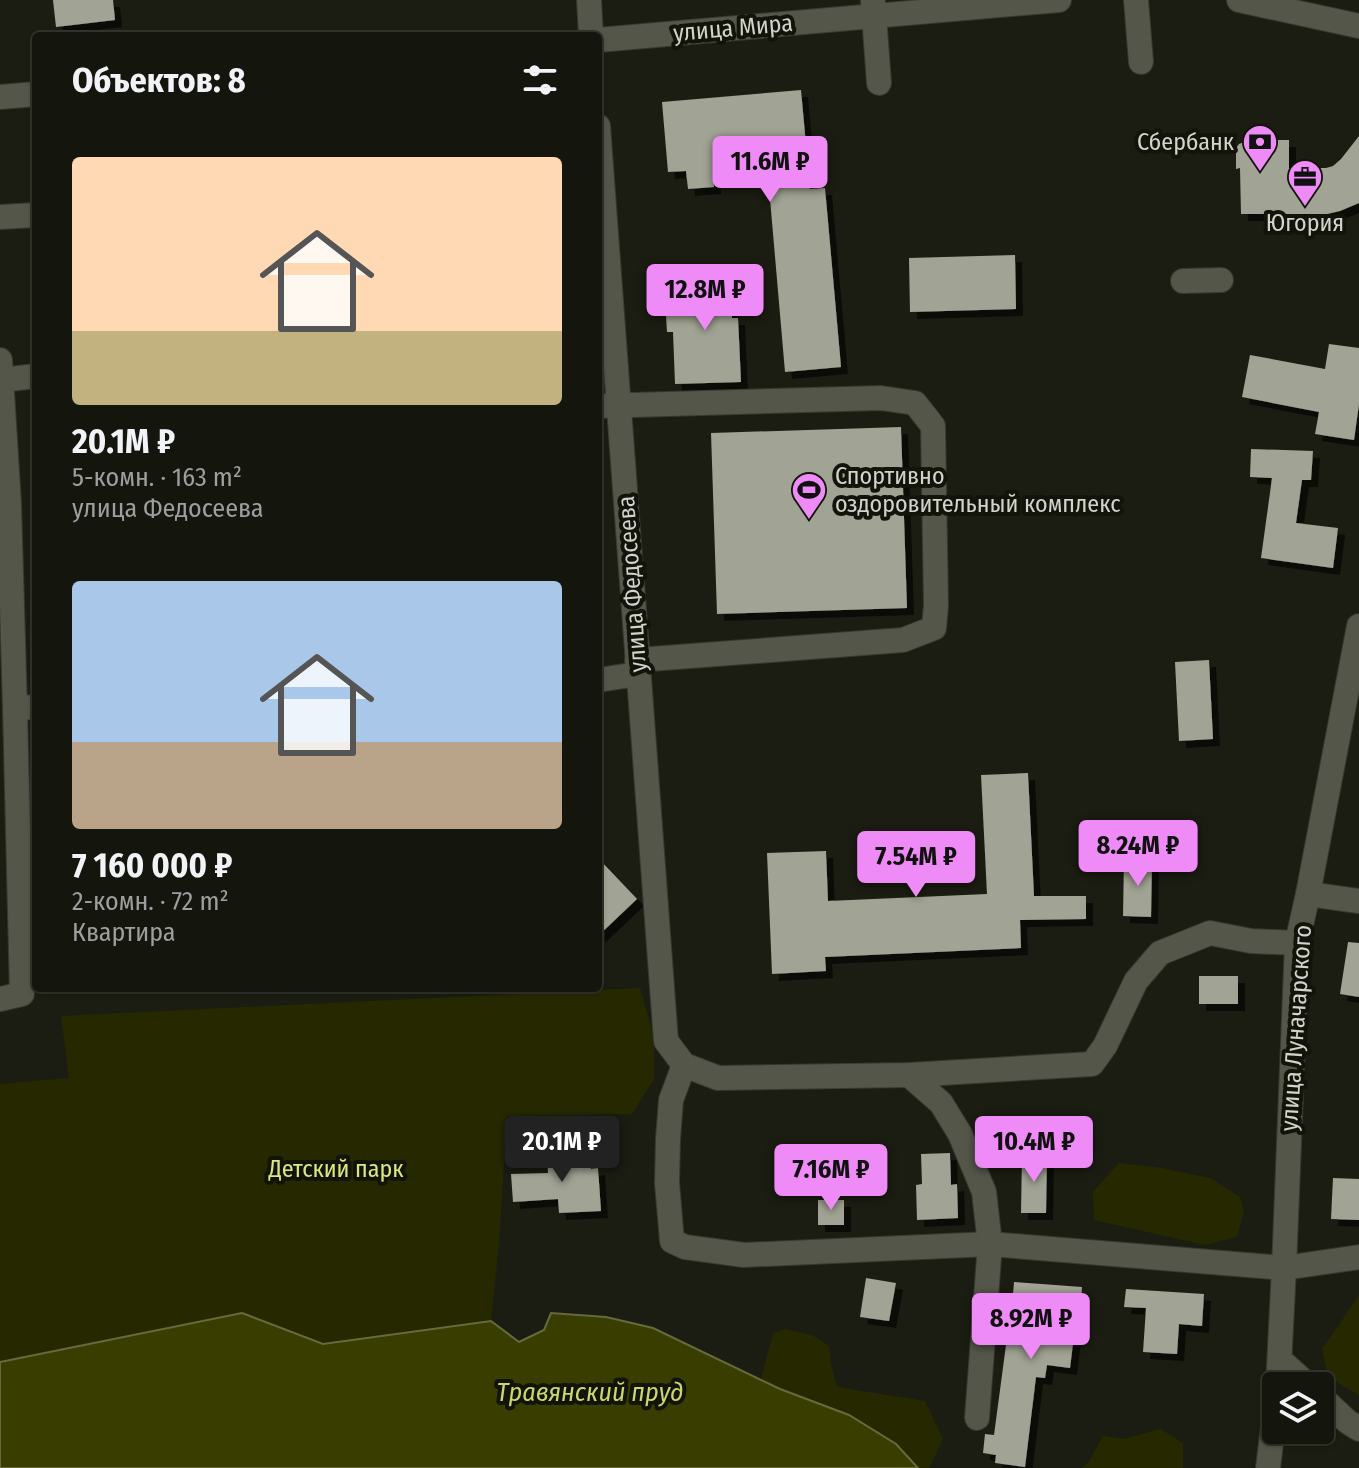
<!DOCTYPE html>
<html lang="ru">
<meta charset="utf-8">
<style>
:root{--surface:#14160e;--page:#21231c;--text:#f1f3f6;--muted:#9d9f9e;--line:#33352e;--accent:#ef8bf7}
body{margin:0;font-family:"Fira Sans Condensed",sans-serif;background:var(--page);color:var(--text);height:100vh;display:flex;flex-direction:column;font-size:30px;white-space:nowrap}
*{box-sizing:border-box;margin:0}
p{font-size:26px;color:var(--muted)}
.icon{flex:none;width:44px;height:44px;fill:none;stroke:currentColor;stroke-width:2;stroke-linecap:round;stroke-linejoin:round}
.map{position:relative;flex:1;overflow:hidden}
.details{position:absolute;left:32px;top:32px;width:570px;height:960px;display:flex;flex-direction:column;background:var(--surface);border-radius:8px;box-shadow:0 2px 6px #0004,0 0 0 2px var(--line)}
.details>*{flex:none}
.buttons{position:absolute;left:1262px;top:1372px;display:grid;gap:16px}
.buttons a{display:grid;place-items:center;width:72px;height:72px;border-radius:8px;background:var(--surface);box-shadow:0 2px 6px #0004,0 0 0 2px var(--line);font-size:40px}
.price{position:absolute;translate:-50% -68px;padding:0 18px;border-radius:8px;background:var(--accent);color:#111;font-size:26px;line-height:52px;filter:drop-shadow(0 2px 4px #0008)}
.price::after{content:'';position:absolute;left:50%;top:48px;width:24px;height:18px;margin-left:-12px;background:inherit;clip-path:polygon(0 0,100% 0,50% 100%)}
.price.active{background:#222;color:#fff}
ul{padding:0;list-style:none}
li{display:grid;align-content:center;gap:16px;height:424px;padding:0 40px}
li span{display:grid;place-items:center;height:248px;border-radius:8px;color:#555}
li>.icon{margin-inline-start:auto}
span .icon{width:144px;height:144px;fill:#fffc;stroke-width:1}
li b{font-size:34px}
h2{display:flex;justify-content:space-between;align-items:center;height:96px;padding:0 40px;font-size:34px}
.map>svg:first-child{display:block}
.green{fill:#262900}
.water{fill:#393d00;stroke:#676a3d;stroke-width:2}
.building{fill:#a1a394;filter:url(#shadow)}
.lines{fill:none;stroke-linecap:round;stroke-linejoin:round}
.minor-casing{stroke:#373832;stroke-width:26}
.minor{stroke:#545649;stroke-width:24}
.labels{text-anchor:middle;stroke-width:8;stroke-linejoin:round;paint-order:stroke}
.street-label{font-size:24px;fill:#d2d3cc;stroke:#121409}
.poi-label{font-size:24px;fill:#d2d3cc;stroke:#121409;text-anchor:end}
.park-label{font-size:24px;fill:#dbe780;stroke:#121409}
.water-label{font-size:26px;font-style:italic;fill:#cbd66f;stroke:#121409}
</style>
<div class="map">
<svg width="1359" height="1468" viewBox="0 0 1359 1468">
<defs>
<filter id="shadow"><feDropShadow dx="7" dy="7" stdDeviation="0" flood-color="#0009"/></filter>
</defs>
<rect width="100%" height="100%" fill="#1b1d12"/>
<g class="green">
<path d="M 640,988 L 654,1037 L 654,1079 L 632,1114 L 507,1116 L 499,1242 L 491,1321 L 322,1344 L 242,1313 L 0,1362 L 0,1084 L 69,1078 L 61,1016 Z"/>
<path d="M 1119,1163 L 1161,1168 L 1210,1178 L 1240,1197 L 1244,1212 L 1237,1237 L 1205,1245 L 1094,1220 L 1093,1192 Z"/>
<path d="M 1359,1296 L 1359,1395 L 1328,1377 L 1322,1349 Z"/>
<path d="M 785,1329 L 812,1335 L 829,1346 L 831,1365 L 837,1387 L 925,1401 L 943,1439 L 929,1468 L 918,1468 L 896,1444 L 849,1415 L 780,1389 L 761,1380 L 773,1333 Z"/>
<path d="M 1160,1429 L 1183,1443 L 1183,1468 L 1082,1468 L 1088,1463 L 1103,1436 L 1124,1439 Z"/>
</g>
<path class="water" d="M 242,1313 L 323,1344 L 491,1321 L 519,1342 L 544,1330 L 551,1313 L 606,1317 L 653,1328 L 780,1389 L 849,1415 L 896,1444 L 918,1468 L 0,1468 L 0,1362 Z"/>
<g class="building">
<path d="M 53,0 L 113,0 L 115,20 L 56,27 Z"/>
<path d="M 801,90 L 810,189 L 825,188 L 841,367 L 785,372 L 767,164 L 713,168 L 714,187 L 688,189 L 686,171 L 668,172 L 662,102 Z"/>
<path d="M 1359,136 L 1359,203 L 1340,211 L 1327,214 L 1241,214 L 1240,168 L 1236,169 L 1236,148 L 1239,144 L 1249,140 L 1289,140 L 1289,168 L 1326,168 L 1333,166 L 1341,159 Z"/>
<path d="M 1015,255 L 1016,309 L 910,312 L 909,258 Z"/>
<path d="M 730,274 L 732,318 L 738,318 L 741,382 L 675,384 L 673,332 L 667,332 L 665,300 L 682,299 L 682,277 Z"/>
<path d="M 1329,344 L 1359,348 L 1359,404 L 1354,440 L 1315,434 L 1319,412 L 1242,397 L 1250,355 L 1325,369 Z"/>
<path d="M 901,427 L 907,608 L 717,614 L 711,433 Z"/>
<path d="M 1251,449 L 1313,451 L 1311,480 L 1302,480 L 1296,523 L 1338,528 L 1333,568 L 1261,558 L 1272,478 L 1250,477 Z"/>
<path d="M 1209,660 L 1213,739 L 1179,741 L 1175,662 Z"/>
<path d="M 1028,773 L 1034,896 L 1086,896 L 1086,919 L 1020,920 L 1021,948 L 825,957 L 826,971 L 772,974 L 767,853 L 826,851 L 828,901 L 987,894 L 981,775 Z"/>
<path d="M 598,858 L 637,899 L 598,936 Z"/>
<path d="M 1124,859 L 1152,860 L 1151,917 L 1123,916 Z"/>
<path d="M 1348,942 L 1359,943 L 1359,997 L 1340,994 Z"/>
<rect x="1199" y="976" width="39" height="28"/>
<path d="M 590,1153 L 591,1169 L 598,1168 L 601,1211 L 559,1213 L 558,1199 L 513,1202 L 511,1174 L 548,1173 L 547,1155 Z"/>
<path d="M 950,1153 L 951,1185 L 957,1184 L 958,1218 L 917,1220 L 916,1185 L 922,1184 L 921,1154 Z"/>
<path d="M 1022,1154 L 1047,1155 L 1046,1213 L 1021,1213 Z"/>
<path d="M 1333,1178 L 1359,1179 L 1359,1220 L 1331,1219 Z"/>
<rect x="818" y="1200" width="26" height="25"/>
<path d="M 866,1278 L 896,1283 L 889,1321 L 860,1317 Z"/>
<path d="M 1014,1282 L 1082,1287 L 1080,1319 L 1076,1319 L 1070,1368 L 1047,1365 L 1045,1378 L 1036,1377 L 1025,1467 L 995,1463 L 996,1455 L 983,1453 L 985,1434 L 994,1435 L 1008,1330 L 1010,1331 Z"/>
<path d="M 1126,1289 L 1204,1294 L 1202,1326 L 1179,1324 L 1177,1354 L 1143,1352 L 1146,1308 L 1124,1307 Z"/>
</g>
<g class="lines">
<defs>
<g id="minor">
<path d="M 589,0 L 591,36"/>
<path d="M 1136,0 L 1141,62"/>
<path d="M 1239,0 L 1359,26"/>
<path d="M 873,2 L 879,83"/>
<path d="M 598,40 L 1059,0"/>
<path d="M 0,97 L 36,94"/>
<path d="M 598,126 L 666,1041 L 684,1065 L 718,1078 L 909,1075 L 1092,1064 L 1105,1046 L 1136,981 L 1160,953 L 1210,933 L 1251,941 L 1297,943"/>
<path d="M 0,217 L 36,215"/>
<path d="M 1183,281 L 1221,280"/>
<path d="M 0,360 L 9,504 L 15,708 L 36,707"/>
<path d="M 1,380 L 36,376"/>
<path d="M 598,406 L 881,398 L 915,403 L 933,426 L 936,605 L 934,628 L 903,640 L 637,660"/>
<path d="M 598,680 L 638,674"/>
<path d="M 1308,894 L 1359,901"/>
<path d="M 0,999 L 22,994 L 15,708"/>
<path d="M 684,1065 L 671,1100 L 668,1139 L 667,1183 L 672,1241 L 685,1247 L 744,1255 L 990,1244 L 1284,1268 L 1359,1257"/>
<path d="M 909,1075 L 941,1103 L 960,1134 L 984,1192 L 990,1244 L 977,1418"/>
<path d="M 1280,1360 L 1309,1386"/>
<path d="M 1278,1386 L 1284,1268 L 1297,943 L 1308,894 L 1359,626"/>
<path d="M 1320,1396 L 1348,1422 L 1359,1429"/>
<path d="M 1268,1468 L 1276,1402"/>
</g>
</defs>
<use href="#minor" class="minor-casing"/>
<use href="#minor" class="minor"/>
</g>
<defs>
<symbol id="bank-pin" viewBox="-11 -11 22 30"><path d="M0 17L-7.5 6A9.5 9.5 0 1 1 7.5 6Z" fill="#ef8bf7" stroke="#121409"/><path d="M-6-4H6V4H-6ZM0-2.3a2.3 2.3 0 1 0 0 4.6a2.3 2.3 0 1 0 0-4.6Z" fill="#111"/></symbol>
<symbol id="office-pin" viewBox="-11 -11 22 30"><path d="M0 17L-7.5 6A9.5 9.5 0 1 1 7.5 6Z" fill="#ef8bf7" stroke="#121409"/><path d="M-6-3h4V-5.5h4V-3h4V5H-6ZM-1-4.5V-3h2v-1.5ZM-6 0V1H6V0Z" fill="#111"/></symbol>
<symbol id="stadium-pin" viewBox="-11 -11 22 30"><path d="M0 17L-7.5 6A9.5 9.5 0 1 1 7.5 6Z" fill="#ef8bf7" stroke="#121409"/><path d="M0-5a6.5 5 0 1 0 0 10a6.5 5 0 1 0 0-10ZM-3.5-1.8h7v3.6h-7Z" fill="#111"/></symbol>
</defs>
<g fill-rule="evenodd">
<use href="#bank-pin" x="1240" y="122" width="40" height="54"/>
<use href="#office-pin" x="1285" y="157" width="40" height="54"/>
<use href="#stadium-pin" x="789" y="470" width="40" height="54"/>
</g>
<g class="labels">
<g class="street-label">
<text transform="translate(733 28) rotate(-5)" y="8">улица Мира</text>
<text transform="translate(632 584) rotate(-94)" y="8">улица Федосеева</text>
<text transform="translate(1296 1028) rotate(-86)" y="8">улица Луначарского</text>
</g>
<g class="poi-label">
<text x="1234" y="150">Сбербанк</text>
<text x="1305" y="231" text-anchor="middle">Югория</text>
<text x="835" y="484" text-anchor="start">Спортивно<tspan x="835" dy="28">оздоровительный комплекс</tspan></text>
</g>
<g class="park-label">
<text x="336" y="1177">Детский парк</text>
</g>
<g class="water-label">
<text x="590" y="1401">Травянский пруд</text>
</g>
</g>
</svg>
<div class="buttons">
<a><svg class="icon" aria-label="layers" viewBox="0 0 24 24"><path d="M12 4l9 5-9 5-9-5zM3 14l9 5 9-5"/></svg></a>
</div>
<b class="price" style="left:770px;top:204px">11.6M ₽</b>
<b class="price" style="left:705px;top:332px">12.8M ₽</b>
<b class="price" style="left:1138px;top:888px">8.24M ₽</b>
<b class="price" style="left:916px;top:899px">7.54M ₽</b>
<b class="price active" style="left:562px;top:1184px">20.1M ₽</b>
<b class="price" style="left:1034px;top:1184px">10.4M ₽</b>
<b class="price" style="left:831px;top:1212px">7.16M ₽</b>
<b class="price" style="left:1031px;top:1361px">8.92M ₽</b>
<section class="details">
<h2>Объектов: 8<svg class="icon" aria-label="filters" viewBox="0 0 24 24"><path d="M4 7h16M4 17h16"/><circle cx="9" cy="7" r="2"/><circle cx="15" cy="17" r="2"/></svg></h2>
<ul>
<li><span style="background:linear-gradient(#ffd9b3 70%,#c2b280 0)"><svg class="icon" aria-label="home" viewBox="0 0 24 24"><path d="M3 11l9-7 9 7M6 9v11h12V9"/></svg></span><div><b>20.1M ₽</b><p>5-комн. · 163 m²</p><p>улица Федосеева</p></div></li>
<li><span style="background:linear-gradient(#a9c7e8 65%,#b9a48a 0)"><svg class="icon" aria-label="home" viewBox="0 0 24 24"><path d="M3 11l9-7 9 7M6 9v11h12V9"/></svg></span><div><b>7 160 000 ₽</b><p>2-комн. · 72 m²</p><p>Квартира</p></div></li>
</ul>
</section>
</div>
